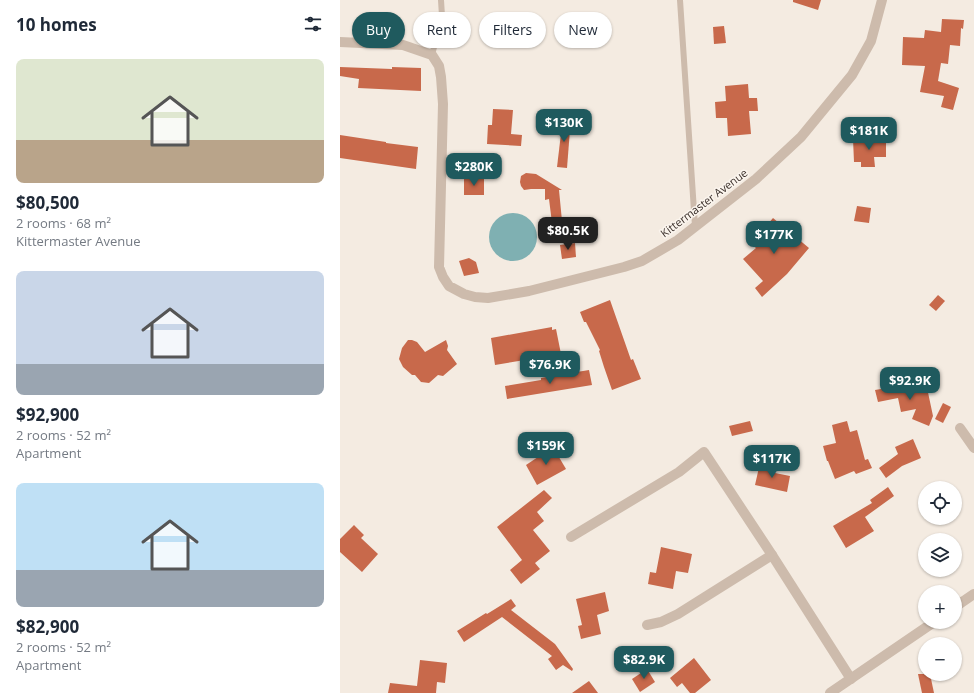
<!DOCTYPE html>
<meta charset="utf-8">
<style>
:root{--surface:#fff;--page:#f6f6f7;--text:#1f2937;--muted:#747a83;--accent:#1f5a5e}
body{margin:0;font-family:"Open Sans",sans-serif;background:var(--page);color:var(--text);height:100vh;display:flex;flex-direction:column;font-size:15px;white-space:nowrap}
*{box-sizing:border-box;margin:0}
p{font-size:13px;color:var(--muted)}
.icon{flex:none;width:22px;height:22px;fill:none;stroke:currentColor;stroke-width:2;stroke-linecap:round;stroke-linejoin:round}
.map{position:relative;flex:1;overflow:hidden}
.drawer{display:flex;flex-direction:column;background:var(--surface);width:340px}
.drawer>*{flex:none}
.banner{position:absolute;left:12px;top:12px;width:380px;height:36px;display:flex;gap:8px}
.controls{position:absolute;left:578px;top:481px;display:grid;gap:8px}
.controls a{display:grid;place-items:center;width:44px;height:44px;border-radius:50%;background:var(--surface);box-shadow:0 1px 3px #0004;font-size:20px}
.price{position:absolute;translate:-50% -34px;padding:0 9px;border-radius:8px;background:var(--accent);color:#fff;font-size:13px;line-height:26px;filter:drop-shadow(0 1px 2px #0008)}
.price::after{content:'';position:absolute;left:50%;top:24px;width:12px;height:9px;margin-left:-6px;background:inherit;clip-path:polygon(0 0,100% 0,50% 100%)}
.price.current{background:#222;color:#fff}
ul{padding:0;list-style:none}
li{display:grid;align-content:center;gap:8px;height:212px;padding:0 16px}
li span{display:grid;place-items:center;height:124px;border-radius:8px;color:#555}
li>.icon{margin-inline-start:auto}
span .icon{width:72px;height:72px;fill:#fffc;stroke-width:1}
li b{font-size:17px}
h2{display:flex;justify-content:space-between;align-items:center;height:48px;padding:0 16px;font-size:17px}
.tag{padding:0 14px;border-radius:18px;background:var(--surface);box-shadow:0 1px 3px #0004;font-size:14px;line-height:36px}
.tag.current{background:var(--accent);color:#fff}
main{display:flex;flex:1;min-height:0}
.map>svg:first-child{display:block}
.water{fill:#7fb0b2}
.building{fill:#c8694b}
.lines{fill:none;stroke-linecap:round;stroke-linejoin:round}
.lane{stroke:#cdbbac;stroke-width:6}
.street{stroke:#cdbbac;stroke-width:10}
.labels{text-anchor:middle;stroke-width:3;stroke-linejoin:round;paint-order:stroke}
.street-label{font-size:11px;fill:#3b302b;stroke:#fbf5ee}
</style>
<main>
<section class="drawer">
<h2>10 homes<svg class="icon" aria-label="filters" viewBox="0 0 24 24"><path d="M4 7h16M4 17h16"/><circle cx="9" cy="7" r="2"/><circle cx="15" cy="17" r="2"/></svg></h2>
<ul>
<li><span style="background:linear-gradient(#dfe7d0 65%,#b9a48a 0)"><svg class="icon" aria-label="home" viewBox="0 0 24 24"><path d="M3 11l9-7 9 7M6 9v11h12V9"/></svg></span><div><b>$80,500</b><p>2 rooms · 68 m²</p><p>Kittermaster Avenue</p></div></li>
<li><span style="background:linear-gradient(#c9d6e8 75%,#9aa5b1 0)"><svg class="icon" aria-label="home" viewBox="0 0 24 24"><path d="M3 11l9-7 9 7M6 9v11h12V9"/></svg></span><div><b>$92,900</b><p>2 rooms · 52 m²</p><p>Apartment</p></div></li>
<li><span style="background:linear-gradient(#bfe0f5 70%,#9aa5b1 0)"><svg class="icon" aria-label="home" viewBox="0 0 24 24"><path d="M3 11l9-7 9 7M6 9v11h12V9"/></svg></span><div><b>$82,900</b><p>2 rooms · 52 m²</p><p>Apartment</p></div></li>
</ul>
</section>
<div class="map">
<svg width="634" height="693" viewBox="0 0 634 693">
<rect width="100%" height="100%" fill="#f4ebe1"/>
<circle class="water" cx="173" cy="237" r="24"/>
<g class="building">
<path d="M 453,0 L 481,0 L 478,10 L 453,2 Z"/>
<path d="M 602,19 L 624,20 L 623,29 L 621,28 L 620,46 L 610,45 L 608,64 L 601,63 L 598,81 L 619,88 L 613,110 L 601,107 L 604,96 L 580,92 L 585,66 L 562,65 L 563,37 L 584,38 L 585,30 L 601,32 Z"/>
<path d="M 384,26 L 386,43 L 374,44 L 373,27 Z"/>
<path d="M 0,67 L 52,69 L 52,67 L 81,68 L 81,91 L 18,88 L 19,79 L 0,76 Z"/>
<path d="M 408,84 L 409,98 L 417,98 L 418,111 L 409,111 L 411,134 L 388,136 L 387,118 L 376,118 L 375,102 L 386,101 L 385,86 Z"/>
<path d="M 153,109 L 173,110 L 171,134 L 182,135 L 181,146 L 147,144 L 148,125 L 152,125 Z"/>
<path d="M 223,117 L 231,117 L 227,168 L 217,167 Z"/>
<path d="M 0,135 L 46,142 L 46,143 L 78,147 L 76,169 L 0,158 Z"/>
<path d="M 546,138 L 546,157 L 534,157 L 535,167 L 521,167 L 521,162 L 514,162 L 513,139 Z"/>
<path d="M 186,173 L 196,174 L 222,190 L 219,190 L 222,221 L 220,221 L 223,238 L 214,239 L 209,199 L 205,200 L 205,189 L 191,189 L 184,190 L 181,186 L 180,182 L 181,176 Z"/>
<rect x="124" y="179" width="20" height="16"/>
<path d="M 517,206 L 531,208 L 529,223 L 514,221 Z"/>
<path d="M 433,218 L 469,248 L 447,274 L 422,297 L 415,288 L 423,281 L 403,259 L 416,248 L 411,244 Z"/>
<path d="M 235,243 L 236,257 L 222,259 L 220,245 Z"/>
<path d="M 129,258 L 136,262 L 139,273 L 124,276 L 119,261 Z"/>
<path d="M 598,295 L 605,301 L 596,311 L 589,305 Z"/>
<path d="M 270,300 L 291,360 L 293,359 L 301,379 L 272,390 L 264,367 L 259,351 L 260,350 L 246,322 L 244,322 L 240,312 Z"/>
<path d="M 212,327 L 212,330 L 216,329 L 221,354 L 155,365 L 151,338 Z"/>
<path d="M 68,340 L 72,340 L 77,342 L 85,352 L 106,340 L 108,346 L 107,350 L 117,364 L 103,376 L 98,375 L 89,383 L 81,382 L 75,375 L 72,375 L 63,367 L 59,359 L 62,348 Z"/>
<path d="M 249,370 L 252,385 L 167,399 L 165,386 L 201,380 L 201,378 Z"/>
<path d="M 586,383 L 593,416 L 589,426 L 572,419 L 576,409 L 561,412 L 558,398 L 538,402 L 535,390 L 553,387 L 554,390 Z"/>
<path d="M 603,403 L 611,407 L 603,423 L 595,419 Z"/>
<path d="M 410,421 L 413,431 L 392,436 L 389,426 Z"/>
<path d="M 507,421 L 510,432 L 517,430 L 525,460 L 528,459 L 532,468 L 516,474 L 514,471 L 495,479 L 488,461 L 487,461 L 483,446 L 496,443 L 492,425 Z"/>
<path d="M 573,439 L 581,458 L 562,466 L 546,478 L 539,468 L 558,454 L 555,447 Z"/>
<path d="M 213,447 L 226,469 L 197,485 L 186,465 Z"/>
<path d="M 420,463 L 431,465 L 430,472 L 450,476 L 447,492 L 415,485 Z"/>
<path d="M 548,487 L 554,496 L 525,517 L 534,531 L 506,548 L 493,526 L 532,503 L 530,500 Z"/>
<path d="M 204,490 L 212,498 L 197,512 L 204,521 L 193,530 L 210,551 L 195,563 L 200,569 L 181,584 L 170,570 L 182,560 L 157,527 Z"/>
<path d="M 14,525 L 24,535 L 21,538 L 38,554 L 22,572 L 0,552 L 0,539 Z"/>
<path d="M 321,547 L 352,554 L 348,573 L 336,571 L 333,589 L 308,584 L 310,572 L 316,573 Z"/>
<path d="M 265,592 L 269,611 L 257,615 L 261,634 L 241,639 L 238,626 L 242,625 L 236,599 Z"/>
<path d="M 171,599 L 176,606 L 171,610 L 215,644 L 233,669 L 232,671 L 223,665 L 216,670 L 208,659 L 212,656 L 162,617 L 124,642 L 117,631 L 146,613 L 147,614 Z"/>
<path d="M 354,658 L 371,680 L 355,693 L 350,693 L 342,683 L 337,687 L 330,678 Z"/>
<path d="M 80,660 L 107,663 L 105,683 L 97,682 L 96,693 L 48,693 L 50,683 L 77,686 Z"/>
<path d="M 307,669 L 315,682 L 300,692 L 292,679 Z"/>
<path d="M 578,674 L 590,674 L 594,693 L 582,693 Z"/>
<path d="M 249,681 L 258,693 L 232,693 Z"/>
</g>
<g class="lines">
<g class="lane">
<path d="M 340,0 L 355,226"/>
<path d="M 92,55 L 102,16 L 101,0"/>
</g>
<g class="street">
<path d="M 0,42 L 63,45 L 92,55 L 99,66 L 101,77 L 103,104 L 99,267 L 103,277 L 109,286 L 124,294 L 135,297 L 148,298 L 189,291 L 284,267 L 302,261 L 338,240 L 416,179 L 461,137 L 512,75 L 531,41 L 542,0"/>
<path d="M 620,428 L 634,448"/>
<path d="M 231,537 L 339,472 L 364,452 L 432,555 L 511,679"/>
<path d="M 615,607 L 634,594"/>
<path d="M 307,625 L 321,622 L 338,614 L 432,555"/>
<path d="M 490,693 L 594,622"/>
</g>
</g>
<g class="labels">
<g class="street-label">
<text transform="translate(364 203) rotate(-37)" y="4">Kittermaster Avenue</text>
</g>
</g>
</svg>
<div class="controls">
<a><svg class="icon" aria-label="locate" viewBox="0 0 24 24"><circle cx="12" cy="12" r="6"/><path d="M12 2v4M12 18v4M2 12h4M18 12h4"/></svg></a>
<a><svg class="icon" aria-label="layers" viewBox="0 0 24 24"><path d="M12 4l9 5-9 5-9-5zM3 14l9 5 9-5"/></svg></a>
<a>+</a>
<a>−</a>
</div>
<b class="price" style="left:224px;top:143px">$130K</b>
<b class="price" style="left:529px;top:151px">$181K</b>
<b class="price" style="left:134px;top:187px">$280K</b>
<b class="price current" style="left:228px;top:251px">$80.5K</b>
<b class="price" style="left:434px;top:255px">$177K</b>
<b class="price" style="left:210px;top:385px">$76.9K</b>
<b class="price" style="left:570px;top:401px">$92.9K</b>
<b class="price" style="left:206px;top:466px">$159K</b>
<b class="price" style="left:432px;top:479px">$117K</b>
<b class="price" style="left:304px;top:680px">$82.9K</b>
<div class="banner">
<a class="tag current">Buy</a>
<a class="tag">Rent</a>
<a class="tag">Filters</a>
<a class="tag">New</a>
</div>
</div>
</main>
